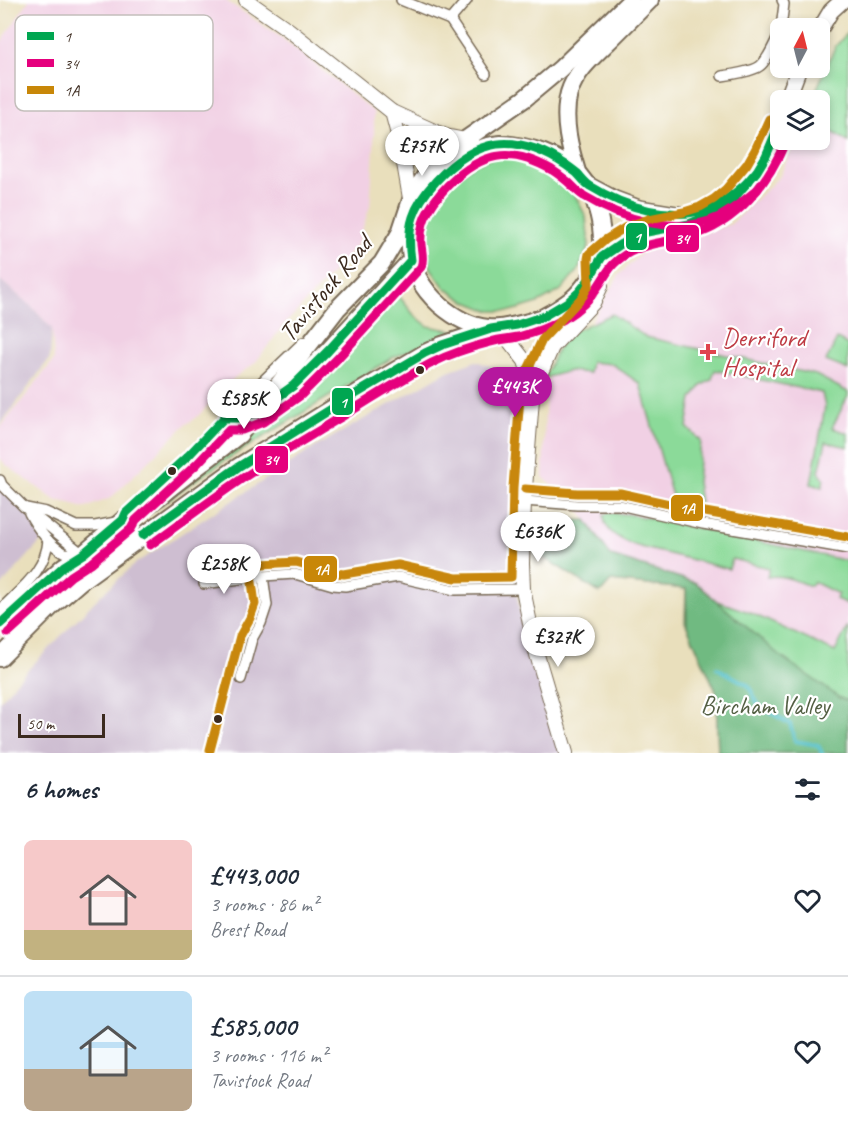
<!DOCTYPE html>
<meta charset="utf-8">
<style>
:root{--surface:#fff;--page:#f6f6f7;--text:#1f2937;--muted:#747a83;--line:#e0e1e3;--accent:#b5179e}
body{margin:0;font-family:Caveat,sans-serif;background:var(--page);color:var(--text);height:100vh;display:flex;flex-direction:column;font-size:22px;white-space:nowrap}
*{box-sizing:border-box;margin:0}
p{font-size:20px;color:var(--muted)}
.icon{flex:none;width:33px;height:33px;fill:none;stroke:currentColor;stroke-width:2;stroke-linecap:round;stroke-linejoin:round}
.map{position:relative;height:753px;overflow:hidden}
.side{display:flex;flex-direction:column;background:var(--surface);flex:1}
.side>*{flex:none}
.needle{width:39px;rotate:7deg}
.controls{position:absolute;left:770px;top:18px;display:grid;gap:12px}
.controls a{display:grid;place-items:center;width:60px;height:60px;border-radius:9px;background:var(--surface);box-shadow:0 3px 9px #0003;font-size:30px}
.scale{position:absolute;left:18px;bottom:15px;width:87px;box-sizing:border-box;padding-left:6px;border:3px solid #3b2a1e;border-top:0;font-size:16px;line-height:21px;white-space:nowrap;color:#3b2a1e;-webkit-text-stroke:4px #fff;paint-order:stroke}
.price{position:absolute;translate:-50% -51px;padding:0 14px;border-radius:21px;background:#fff;color:#222;font-size:20px;line-height:39px;filter:drop-shadow(0 2px 3px #0008)}
.price::after{content:'';position:absolute;left:50%;top:36px;width:18px;height:14px;margin-left:-9px;background:inherit;clip-path:polygon(0 0,100% 0,50% 100%)}
.price.active{background:var(--accent);color:#fff}
ul{padding:0;list-style:none}
li{display:flex;align-items:center;gap:18px;height:150px;padding:0 24px}
li+li{border-top:2px solid var(--line)}
li span{display:grid;place-items:center;flex:none;width:168px;height:120px;border-radius:9px;color:#555}
li>.icon{margin-inline-start:auto}
span .icon{width:72px;height:72px;fill:#fffc;stroke-width:1}
li b{font-size:26px}
h2{display:flex;justify-content:space-between;align-items:center;height:72px;padding:0 24px;font-size:26px}
.map>svg:first-child{display:block}
.built{fill:#f1d0e4}
.industrial{fill:#cebed1}
.green{fill:#8bda99;stroke:#63825c;stroke-width:1.5}
.forest{fill:#70ba81;stroke:#567250;stroke-width:1.5}
.lines{fill:none;stroke-linecap:round;stroke-linejoin:round}
.stream{stroke:#51bfc9;stroke-width:4}
.street-casing{stroke:#786955;stroke-width:12}
.secondary-casing{stroke:#786955;stroke-width:16}
.primary-casing{stroke:#786955;stroke-width:18}
.highway-casing{stroke:#786955;stroke-width:20}
.street{stroke:#fff;stroke-width:9}
.secondary{stroke:#fff;stroke-width:14}
.primary{stroke:#fff;stroke-width:15}
.highway{stroke:#fff;stroke-width:16}
.bus-1-casing{stroke:#fff;stroke-width:14}
.bus-2-casing{stroke:#fff;stroke-width:14}
.bus-3-casing{stroke:#fff;stroke-width:14}
.bus-1{stroke:#00a651;stroke-width:9}
.bus-2{stroke:#e5007d;stroke-width:9}
.bus-3{stroke:#c88708;stroke-width:9}
.health-dot{fill:#e0444e;stroke:#fff;stroke-width:2}
.bus-dot{fill:#3b2a1e;stroke:#fff;stroke-width:2}
.labels{text-anchor:middle;stroke-width:4.5;stroke-linejoin:round;paint-order:stroke}
.street-label{font-size:26px;fill:#3b2a1e;stroke:#fff}
.health-label{font-size:26px;fill:#be3a42;stroke:#fff;text-anchor:start}
.park-label{font-size:26px;fill:#535f43;stroke:#fff}
.key{fill:#fff;stroke:#c4bfbc;stroke-width:1.5}
.key-label{font-size:16px;fill:#3b2a1e}
.line-badge{stroke:#fff;stroke-width:2}
.badge-label{font-size:16px;text-anchor:middle;font-weight:bold;fill:#fff}
</style>
<div class="map">
<svg width="848" height="753" viewBox="0 0 848 753">
<rect width="100%" height="100%" fill="#fff"/>
<filter id="ink" filterUnits="userSpaceOnUse"><feTurbulence type="fractalNoise" baseFrequency=".0167" numOctaves="2"/><feDisplacementMap in="SourceGraphic" scale="12" xChannelSelector="R" yChannelSelector="G"/><feConvolveMatrix kernelMatrix="1 2 1 2 8 2 1 2 1" color-interpolation-filters="sRGB"/></filter>
<filter id="wash" filterUnits="userSpaceOnUse"><feTurbulence type="fractalNoise" baseFrequency=".008" numOctaves="4" result="noise"/><feDisplacementMap in="SourceGraphic" scale="24" xChannelSelector="R" yChannelSelector="G"/><feGaussianBlur stdDeviation="1.35" result="paint"/><feColorMatrix in="noise" values="0 0 0 0 0 0 0 0 0 0 0 0 0 0 0 0 0 1.4 0 .05"/><feComposite in="paint" operator="in"/></filter>
<g filter="url(#wash)">
<rect width="100%" height="100%" fill="#e9dfbc"/>
<g class="built">
<path d="M 29,0 L 225,0 L 282,38 L 374,112 L 374,148 L 370,206 L 357,245 L 316,291 L 282,327 L 255,363 L 234,378 L 196,418 L 185,425 L 111,498 L 85,508 L 55,500 L 5,464 L 0,458 L 0,428 L 54,360 L 52,329 L 32,307 L 0,280 L 0,44 Z"/>
<path d="M 848,32 L 848,698 L 779,655 L 696,583 L 611,556 L 580,511 L 543,477 L 546,382 L 591,322 L 620,274 L 643,252 L 731,224 L 780,176 L 796,140 L 819,140 L 819,100 L 812,100 L 835,47 Z"/>
</g>
<g class="industrial">
<path d="M 0,280 L 32,307 L 52,329 L 50,358 L 0,425 Z"/>
<path d="M 476,361 L 513,374 L 516,476 L 508,540 L 520,613 L 553,725 L 566,753 L 0,753 L 0,701 L 18,680 L 99,597 L 136,563 L 317,446 L 448,371 Z"/>
<path d="M 0,480 L 56,525 L 0,587 Z"/>
</g>
<g class="green">
<path d="M 848,32 L 848,142 L 819,123 L 819,100 L 812,100 L 835,47 Z"/>
<path d="M 496,156 L 529,159 L 554,171 L 573,191 L 586,217 L 589,246 L 578,271 L 560,291 L 538,303 L 511,311 L 490,311 L 465,301 L 445,288 L 430,267 L 426,245 L 427,221 L 437,197 L 453,179 L 474,164 Z"/>
<path d="M 395,291 L 414,315 L 428,326 L 455,331 L 392,358 L 226,460 L 186,487 L 148,515 L 204,468 L 257,428 L 293,398 Z"/>
<path d="M 612,314 L 646,337 L 816,375 L 848,392 L 848,396 L 832,428 L 848,433 L 848,447 L 826,442 L 819,472 L 824,479 L 822,487 L 811,484 L 825,407 L 822,393 L 715,370 L 712,379 L 701,386 L 692,399 L 687,427 L 701,441 L 697,482 L 702,517 L 676,510 L 640,384 L 612,364 L 591,362 L 589,373 L 569,371 L 544,378 L 558,348 L 571,332 Z"/>
<path d="M 837,339 L 848,345 L 848,370 L 826,361 Z"/>
<path d="M 608,513 L 626,514 L 661,520 L 848,561 L 848,604 L 836,599 L 838,594 L 814,582 L 810,586 C 796,581 783,574 767,577 L 769,568 L 732,559 L 729,569 C 709,564 689,559 669,554 C 655,551 640,548 627,542 C 616,537 603,528 604,515 Z"/>
<path d="M 586,520 L 611,556 L 696,583 L 717,601 L 749,612 L 835,652 L 848,626 L 848,753 L 718,753 L 716,691 L 685,622 L 686,589 L 611,581 L 600,593 L 529,548 L 532,523 Z"/>
</g>
<path class="forest" d="M 586,520 L 611,556 L 696,583 L 779,655 L 840,698 L 848,701 L 848,753 L 718,753 L 716,691 L 687,626 L 686,589 L 611,581 L 600,593 L 529,548 L 532,523 Z"/>
<g class="lines">
<path class="stream" d="M 717,668 L 748,685 L 759,706 L 790,724 L 795,741 L 818,745 L 822,753"/>
</g>
</g>
<g filter="url(#ink)">
<g class="lines">
<defs>
<g id="street">
<path d="M 401,0 L 450,20 L 486,74"/>
<path d="M 450,20 L 467,0"/>
<path d="M 781,28 L 784,4 L 782,0"/>
<path d="M 722,76 C 730,75 754,71 760,66 C 768,60 776,40 780,32"/>
<path d="M 224,418 L 239,418 L 254,413"/>
<path d="M 0,480 L 2,485 L 24,507 L 83,554"/>
<path d="M 524,501 L 577,505 L 619,505 L 703,524 L 848,549"/>
<path d="M 26,508 L 46,512 L 76,526 L 95,526 L 116,522"/>
<path d="M 132,508 L 184,462 L 205,440 L 224,418 L 303,342"/>
<path d="M 29,513 C 36,527 50,546 65,553 C 70,554 76,553 80,554"/>
<path d="M 204,584 L 263,576 L 295,574 L 333,585 L 345,586 L 398,577 L 455,590 L 523,589"/>
<path d="M 0,610 C 20,589 46,571 48,540"/>
<path d="M 241,679 L 252,639 L 261,623 L 267,605 L 263,576"/>
</g>
<g id="secondary">
<path d="M 246,0 L 289,30 L 392,112 L 445,136 L 471,141"/>
<path d="M 392,112 L 401,146 L 411,204"/>
<path d="M 499,328 L 525,361 L 533,386 L 524,501 L 522,563 L 523,589 L 535,648 L 566,753"/>
<path d="M 533,386 L 542,370 L 552,347 L 593,303 L 601,286 L 600,259"/>
</g>
<g id="primary">
<path d="M 819,31 L 831,11 L 843,0"/>
<path d="M 787,100 L 799,68"/>
<path d="M 585,183 L 615,199 L 639,208 L 676,214 L 689,214 L 704,210"/>
<path d="M 600,259 C 615,246 633,235 652,231 C 664,228 676,227 688,224 C 736,210 764,168 780,123"/>
</g>
<g id="highway">
<path d="M 501,144 C 529,146 560,155 580,176 C 597,195 606,233 600,258 C 597,270 582,291 572,299 C 563,306 552,313 542,318 C 530,322 500,330 488,328 C 469,326 454,317 440,305 C 420,287 408,264 410,237 C 410,230 410,221 413,215 C 419,199 433,182 446,171 C 465,156 476,146 501,144 Z"/>
<path d="M 578,175 C 570,149 562,120 569,93 C 576,70 595,55 611,39 C 624,26 637,13 650,0"/>
<path d="M 271,402 L 293,386 L 328,351 L 411,260"/>
<path d="M 0,624 L 64,566 L 83,554 L 123,520 L 144,508 L 239,435 L 337,309 L 382,263 L 400,233 L 413,194 L 432,166 L 465,140 L 524,99 L 560,69 L 631,0"/>
<path d="M 0,658 L 52,606 L 81,581 L 238,467 L 349,398 L 425,353 L 442,345 L 491,329"/>
</g>
</defs>
<use href="#street" class="street-casing"/>
<use href="#secondary" class="secondary-casing"/>
<use href="#primary" class="primary-casing"/>
<use href="#highway" class="highway-casing"/>
<use href="#street" class="street"/>
<use href="#secondary" class="secondary"/>
<use href="#primary" class="primary"/>
<use href="#highway" class="highway"/>
<defs>
<g id="bus-1">
<path d="M 143,535 L 238,467 L 349,398 L 425,353 L 442,345 L 491,329 L 517,325 L 544,316 L 569,301 L 579,292 L 587,282 L 602,257 L 621,244 L 647,232 L 689,224 L 706,217 L 721,209 L 734,198 L 757,171 L 766,156 L 780,123"/>
<path d="M 0,624 L 64,566 L 83,554 L 123,520 L 126,513 L 189,455 L 224,418 L 239,418 L 258,411 L 293,386 L 328,351 L 411,260 C 406,226 413,206 436,181 C 476,138 515,131 566,165 C 569,167 573,170 577,173 C 581,177 584,182 590,186 C 624,207 672,223 712,207 C 726,202 738,191 749,181"/>
</g>
<g id="bus-2">
<path d="M 150,545 C 182,522 213,498 246,476 C 276,456 307,438 338,419 C 369,400 400,380 432,363 C 450,354 471,347 491,342 C 500,339 509,339 518,337 C 534,333 550,327 564,319 C 577,311 589,301 597,288 C 609,271 610,263 630,252 C 649,242 670,242 691,236 C 737,223 769,182 786,140"/>
<path d="M 8,633 L 71,576 L 91,563 L 131,529 L 136,520 L 197,464 L 229,430 L 242,430 L 263,422 L 301,395 L 337,359 L 421,267 C 424,260 422,253 421,245 C 420,232 422,221 429,210 C 436,198 445,187 456,178 C 488,150 515,149 552,170 C 557,173 562,177 567,181 C 573,186 577,192 584,196 C 622,219 676,237 719,217 C 733,210 745,200 757,190"/>
</g>
<g id="bus-3">
<path d="M 525,489 L 577,493 L 620,493 L 705,512 L 848,537"/>
<path d="M 210,750 L 240,636 L 250,618 L 255,604 L 251,575 L 253,570 L 257,566 L 262,564 L 296,562 L 335,573 L 344,574 L 398,565 L 456,578 L 511,577 L 513,487 L 521,384 L 542,340 L 583,296 L 589,284 L 588,259 L 589,254 L 605,240 L 626,227 L 649,219 L 684,212 L 700,207 L 714,199 L 726,189 L 747,164 L 755,150 L 769,119"/>
</g>
</defs>
<use href="#bus-1" class="bus-1-casing"/>
<use href="#bus-2" class="bus-2-casing"/>
<use href="#bus-3" class="bus-3-casing"/>
<use href="#bus-1" class="bus-1"/>
<use href="#bus-2" class="bus-2"/>
<use href="#bus-3" class="bus-3"/>
</g>
</g>
<path class="health-dot" d="M705 343h6v6h6v6h-6v6h-6v-6h-6v-6h6z"/>
<g class="bus-dot">
<circle cx="420" cy="370" r="5"/>
<circle cx="172" cy="471" r="5"/>
<circle cx="218" cy="719" r="5"/>
</g>
<g class="labels">
<g class="street-label">
<text transform="translate(325 288) rotate(-50)" y="9">Tavistock Road</text>
</g>
<g class="health-label">
<text x="722" y="346">Derriford<tspan x="722" dy="30">Hospital</tspan></text>
</g>
<g class="park-label">
<text x="765" y="714">Bircham Valley</text>
</g>
</g>
<rect x="15" y="15" width="198" height="96" rx="9" class="key"/>
<rect x="27" y="32" width="27" height="8" fill="#00a651"/>
<rect x="27" y="59" width="27" height="8" fill="#e5007d"/>
<rect x="27" y="86" width="27" height="8" fill="#c88708"/>
<g class="key-label">
<text x="64" y="42">1</text>
<text x="64" y="69">34</text>
<text x="64" y="96">1A</text>
</g>
<g class="line-badge">
<rect x="625" y="222" width="23" height="29" rx="6" fill="#00a651"/>
<rect x="665" y="224" width="35" height="29" rx="6" fill="#e5007d"/>
<rect x="331" y="387" width="23" height="29" rx="6" fill="#00a651"/>
<rect x="254" y="445" width="35" height="29" rx="6" fill="#e5007d"/>
<rect x="670" y="494" width="34" height="28" rx="6" fill="#c88708"/>
<rect x="303" y="555" width="35" height="28" rx="6" fill="#c88708"/>
</g>
<g class="badge-label">
<text x="637" y="243">1</text>
<text x="682" y="244">34</text>
<text x="343" y="408">1</text>
<text x="271" y="465">34</text>
<text x="687" y="514">1A</text>
<text x="321" y="575">1A</text>
</g>
</svg>
<div class="controls">
<a><svg class="needle" viewBox="-14 -14 28 28"><path d="M0-13l5 13h-10z" fill="#e53935"/><path d="M0 13l5-13h-10z" fill="#747a83"/></svg></a>
<a><svg class="icon" aria-label="layers" viewBox="0 0 24 24"><path d="M12 4l9 5-9 5-9-5zM3 14l9 5 9-5"/></svg></a>
</div>
<div class="scale">50 m</div>
<b class="price" style="left:422px;top:177px">£757K</b>
<b class="price active" style="left:515px;top:418px">£443K</b>
<b class="price" style="left:244px;top:430px">£585K</b>
<b class="price" style="left:538px;top:563px">£636K</b>
<b class="price" style="left:224px;top:595px">£258K</b>
<b class="price" style="left:558px;top:668px">£327K</b>
</div>
<section class="side">
<h2>6 homes<svg class="icon" aria-label="filters" viewBox="0 0 24 24"><path d="M4 7h16M4 17h16"/><circle cx="9" cy="7" r="2"/><circle cx="15" cy="17" r="2"/></svg></h2>
<ul>
<li><span style="background:linear-gradient(#f6c9c9 75%,#c2b280 0)"><svg class="icon" aria-label="home" viewBox="0 0 24 24"><path d="M3 11l9-7 9 7M6 9v11h12V9"/></svg></span><div><b>£443,000</b><p>3 rooms · 86 m²</p><p>Brest Road</p></div><svg class="icon" aria-label="heart" viewBox="0 0 24 24"><path d="M12 20l-8-8c-3-5 5-10 8-4 3-6 11-1 8 4z"/></svg></li>
<li><span style="background:linear-gradient(#bfe0f5 65%,#b9a48a 0)"><svg class="icon" aria-label="home" viewBox="0 0 24 24"><path d="M3 11l9-7 9 7M6 9v11h12V9"/></svg></span><div><b>£585,000</b><p>3 rooms · 116 m²</p><p>Tavistock Road</p></div><svg class="icon" aria-label="heart" viewBox="0 0 24 24"><path d="M12 20l-8-8c-3-5 5-10 8-4 3-6 11-1 8 4z"/></svg></li>
</ul>
</section>
